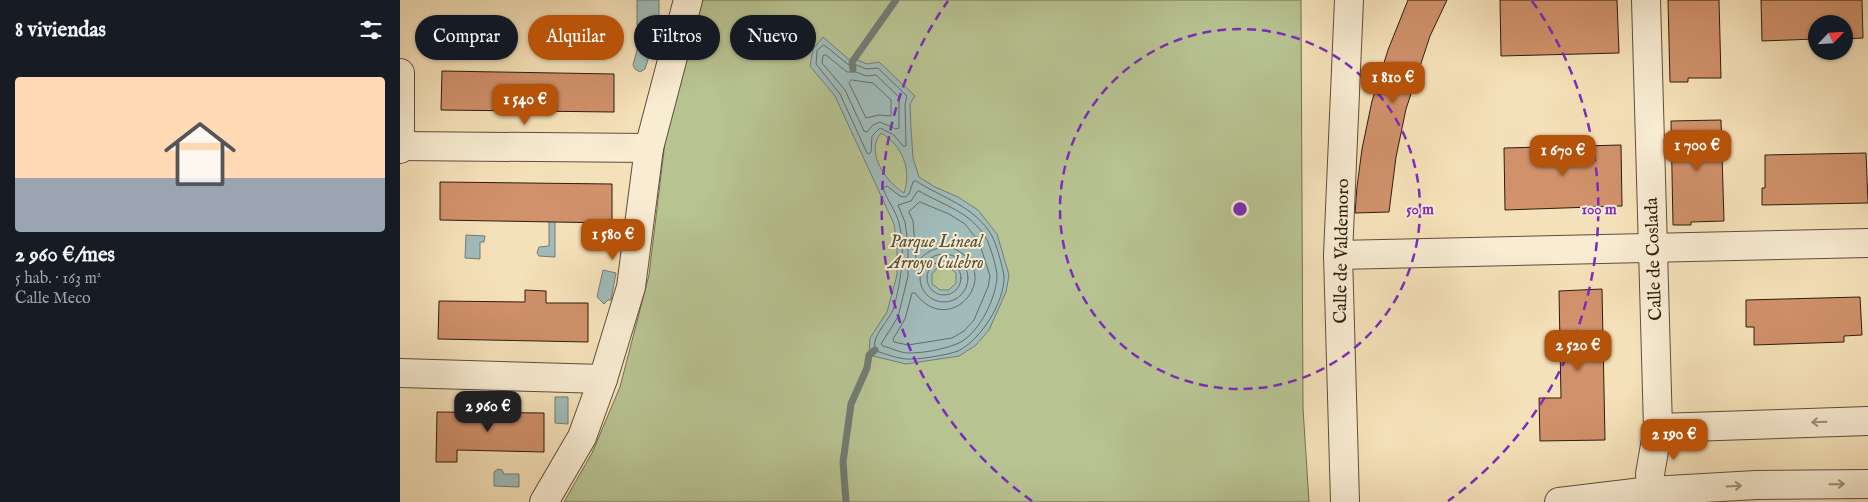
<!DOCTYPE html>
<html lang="es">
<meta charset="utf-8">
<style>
:root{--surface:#171b24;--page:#242831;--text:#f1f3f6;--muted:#9ea1a6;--line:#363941;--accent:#b45309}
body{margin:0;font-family:"IM FELL English",serif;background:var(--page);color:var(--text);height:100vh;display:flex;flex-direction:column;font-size:19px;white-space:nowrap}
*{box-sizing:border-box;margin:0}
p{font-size:16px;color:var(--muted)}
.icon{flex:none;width:28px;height:28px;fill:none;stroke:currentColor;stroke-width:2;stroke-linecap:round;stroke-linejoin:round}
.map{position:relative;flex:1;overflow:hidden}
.sheet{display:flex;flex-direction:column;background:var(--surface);width:400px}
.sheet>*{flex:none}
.banner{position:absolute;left:15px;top:15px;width:475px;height:45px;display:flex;gap:10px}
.needle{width:32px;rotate:65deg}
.tools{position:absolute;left:1408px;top:15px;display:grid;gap:10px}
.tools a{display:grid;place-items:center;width:45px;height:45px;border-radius:50%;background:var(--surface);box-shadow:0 1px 4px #0004;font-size:25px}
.price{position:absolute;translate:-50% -42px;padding:0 11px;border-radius:10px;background:var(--accent);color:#fff;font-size:16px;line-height:32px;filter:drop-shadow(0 1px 2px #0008)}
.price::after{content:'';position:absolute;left:50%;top:30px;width:15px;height:11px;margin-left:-8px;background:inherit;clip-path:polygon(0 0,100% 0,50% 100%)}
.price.active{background:#222;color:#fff}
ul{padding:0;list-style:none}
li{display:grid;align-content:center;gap:10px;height:265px;padding:0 15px}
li+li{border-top:1px solid var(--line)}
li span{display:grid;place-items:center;height:155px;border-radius:5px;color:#555}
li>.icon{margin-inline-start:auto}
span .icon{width:90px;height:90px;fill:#fffc;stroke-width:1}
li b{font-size:21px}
h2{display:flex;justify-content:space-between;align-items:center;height:60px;padding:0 15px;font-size:21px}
.tag{padding:0 18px;border-radius:22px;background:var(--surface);box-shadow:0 1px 4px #0004;font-size:18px;line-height:45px}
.tag.active{background:var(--accent);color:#fff}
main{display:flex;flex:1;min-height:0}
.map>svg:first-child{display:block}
.green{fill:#b8c392;stroke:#727050}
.water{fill:#a0bbb9;stroke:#727c75;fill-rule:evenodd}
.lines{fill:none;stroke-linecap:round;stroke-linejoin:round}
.shore{stroke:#666c64;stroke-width:1}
.stream{stroke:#727c75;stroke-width:7}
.building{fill:#d0916b;stroke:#2d1d0f}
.minor-casing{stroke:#5f4e3a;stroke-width:30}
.minor{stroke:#f8ecd2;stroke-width:28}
.oneway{stroke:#9d8f7a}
.ring{fill:none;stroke:#7b2cbf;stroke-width:2.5;stroke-dasharray:9 6}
.labels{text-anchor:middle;stroke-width:4;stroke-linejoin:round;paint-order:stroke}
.park-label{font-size:18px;font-style:italic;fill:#574f36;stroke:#f8ecd2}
.street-label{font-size:18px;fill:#2d1d0f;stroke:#f8ecd2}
.centre{fill:#7b2cbf;stroke:#f8ecd2;stroke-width:2.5}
.ring-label{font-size:15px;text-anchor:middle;font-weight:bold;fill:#7b2cbf;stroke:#f8ecd2;stroke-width:4;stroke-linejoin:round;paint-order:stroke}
</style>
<main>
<section class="sheet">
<h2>8 viviendas<svg class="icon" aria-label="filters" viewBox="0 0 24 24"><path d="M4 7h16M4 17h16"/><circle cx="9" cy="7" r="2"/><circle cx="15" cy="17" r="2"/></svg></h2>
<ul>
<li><span style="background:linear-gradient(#ffd9b3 65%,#9aa5b1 0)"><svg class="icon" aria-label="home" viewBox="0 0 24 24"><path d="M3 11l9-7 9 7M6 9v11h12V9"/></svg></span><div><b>2 960 €/mes</b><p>5 hab. · 163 m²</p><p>Calle Meco</p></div></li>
</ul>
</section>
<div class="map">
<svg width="1468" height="502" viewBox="0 0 1468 502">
<rect width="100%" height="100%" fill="#f5e1b9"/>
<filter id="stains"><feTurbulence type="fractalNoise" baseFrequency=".004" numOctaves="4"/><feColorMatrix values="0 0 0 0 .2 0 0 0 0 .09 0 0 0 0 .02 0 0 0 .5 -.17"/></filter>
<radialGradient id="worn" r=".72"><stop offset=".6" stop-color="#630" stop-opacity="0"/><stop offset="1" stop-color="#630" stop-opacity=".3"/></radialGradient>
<path class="green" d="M 303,0 L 901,0 L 903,408 L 909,502 L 164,502 L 192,453 L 220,387 L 249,275 L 265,142 L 289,37 Z"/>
<g class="water">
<rect x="237" y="0" width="22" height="25"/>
<path d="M 423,37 L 452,62 L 455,59 L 467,64 L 479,62 L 515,96 L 510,104 L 511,128 L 513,158 L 519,177 L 535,187 L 558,197 L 578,210 L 597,234 L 609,275 L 606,292 L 589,330 L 576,345 L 559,356 L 506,364 L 469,355 L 470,338 L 487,312 L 497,275 L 497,245 L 494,224 L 435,96 L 410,66 L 413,49 ZM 481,133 C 502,145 512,169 504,193 C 487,183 464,152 481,133 ZM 548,266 L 556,273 L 556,283 L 549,290 L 540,290 L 532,284 L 532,274 L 538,267 Z"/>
<path d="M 240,39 L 253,43 L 245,69 L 240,72 L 235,69 L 233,65 Z"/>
<path d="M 155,221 L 155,257 L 139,256 L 137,253 L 139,247 L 149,246 L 149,222 Z"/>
<path d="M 66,235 L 85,236 L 84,242 L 80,242 L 80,259 L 65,258 Z"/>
<path d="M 203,270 L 216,273 L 211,300 L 208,300 L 204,304 L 197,297 Z"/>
<path d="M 155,397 L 168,397 L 168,424 L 155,423 Z"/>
<path d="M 98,469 L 102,470 L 104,474 L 119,474 L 119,487 L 94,486 L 94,472 Z"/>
</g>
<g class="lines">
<g class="shore">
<path d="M 424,45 L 450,66 L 457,65 L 466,69 L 478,68 L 507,96 L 505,104 L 506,146 L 503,146 L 494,135 L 480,128 L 472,136 L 471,152 L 469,154 L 467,153 L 440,94 L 416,64 L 417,51 Z"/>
<path d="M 426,55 L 447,72 L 456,72 L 466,76 L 476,75 L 499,97 L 499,128 L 496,129 L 480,122 L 473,125 L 467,132 L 464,131 L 445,90 L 422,63 L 423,56 Z"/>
<path d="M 452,80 L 473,83 L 491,100 L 491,116 L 479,115 L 466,118 L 449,83 Z"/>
<path d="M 516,181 C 542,198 575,206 592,236 C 596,243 603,268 604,276 C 605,301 581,340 558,351 C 548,355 517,360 506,359 C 496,358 486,354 476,351 C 469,337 490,321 494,307 C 501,279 506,252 499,223 C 496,211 487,200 483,188 L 487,186 L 500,196 L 505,197 L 509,194 L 513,182 Z"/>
<path d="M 519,191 C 543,205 571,212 586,238 C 590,245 598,271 597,278 C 595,301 577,338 554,345 C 540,350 523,353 509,353 C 500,353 491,348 483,346 L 481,344 L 498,317 L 508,276 L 508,244 L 505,222 L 498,205 L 511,201 L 517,192 Z"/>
<path d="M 520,202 L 549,214 L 565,224 L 579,242 L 590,276 L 588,287 L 574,320 L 564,331 L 552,338 L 508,345 L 494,342 L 493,339 L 505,319 L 512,293 L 515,293 C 550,340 605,275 555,249 C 541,245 529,249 519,260 L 516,259 L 513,221 L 509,212 Z"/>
<circle cx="544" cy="278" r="24"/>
<circle cx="544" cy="278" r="17"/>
</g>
<g class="stream">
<path d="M 453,69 L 452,62 L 496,0"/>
<path d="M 446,502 L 443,462 L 451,404 L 467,368 L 469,355 L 475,350"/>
</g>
</g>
<g class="building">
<path d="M 1008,0 L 1047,0 L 1030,36 L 1006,109 L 996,157 L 989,212 L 955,213 L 957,187 L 962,149 L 972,101 L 988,50 Z"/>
<path d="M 1100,0 L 1217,0 L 1219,53 L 1101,56 Z"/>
<path d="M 1268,0 L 1319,0 L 1321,78 L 1288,78 L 1288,82 L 1270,82 Z"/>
<path d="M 1361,0 L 1462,0 L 1463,38 L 1444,39 L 1444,24 L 1416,24 L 1416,39 L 1362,41 Z"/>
<path d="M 42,71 L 214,74 L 214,112 L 41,110 Z"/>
<path d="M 1321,120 L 1324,221 L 1291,222 L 1291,225 L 1273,225 L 1271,121 Z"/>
<path d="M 1221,145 L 1222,206 L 1105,210 L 1104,148 Z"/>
<path d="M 1466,153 L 1468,203 L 1362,205 L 1362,188 L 1365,188 L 1365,155 Z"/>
<path d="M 40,182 L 212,184 L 212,223 L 40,220 Z"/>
<path d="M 1202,289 L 1205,440 L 1140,441 L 1139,398 L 1161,398 L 1159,291 Z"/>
<path d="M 125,290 L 146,291 L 146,303 L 188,303 L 188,342 L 38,339 L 39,301 L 125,302 Z"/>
<path d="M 1460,297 L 1462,335 L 1444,336 L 1444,342 L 1354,345 L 1354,327 L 1346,327 L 1346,300 Z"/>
<path d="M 37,412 L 144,413 L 144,452 L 57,450 L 57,462 L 36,462 Z"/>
</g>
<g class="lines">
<defs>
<g id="minor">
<path d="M 1246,0 L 1258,428 L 1250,474 L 1251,491"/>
<path d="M 0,73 L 0,149"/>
<path d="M 0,146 L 249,148"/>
<path d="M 938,255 L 1468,243"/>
<path d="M 0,373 L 203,379"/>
<path d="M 1258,428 L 1468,421"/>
<path d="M 144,502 L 182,437 L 203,379 L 231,287 L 249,148 L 288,0"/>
<path d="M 945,502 L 938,255 L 949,0"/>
<path d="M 1159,502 L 1251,491 L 1356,485 L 1468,484"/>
</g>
</defs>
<use href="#minor" class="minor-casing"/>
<use href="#minor" class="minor"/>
</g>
<defs><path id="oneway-shaft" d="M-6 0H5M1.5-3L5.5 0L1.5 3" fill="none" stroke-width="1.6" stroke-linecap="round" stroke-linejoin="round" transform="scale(1.25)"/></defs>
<g class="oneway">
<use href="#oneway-shaft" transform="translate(1419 422) rotate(178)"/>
<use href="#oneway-shaft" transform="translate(1437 484) rotate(-1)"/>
<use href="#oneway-shaft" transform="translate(1334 486) rotate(-3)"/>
</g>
<g class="ring">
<circle cx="840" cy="209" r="180"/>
<path d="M632 501A359 359 0 0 1 548 1M1132 1A359 359 0 0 1 1048 501"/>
</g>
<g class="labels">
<g class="park-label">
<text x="536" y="247">Parque Lineal<tspan x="536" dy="21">Arroyo Culebro</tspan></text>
</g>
<g class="street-label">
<text transform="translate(941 251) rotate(-89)" y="6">Calle de Valdemoro</text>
<text transform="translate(1253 259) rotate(-92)" y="6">Calle de Coslada</text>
</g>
</g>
<circle cx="840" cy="209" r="8" class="centre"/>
<g class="ring-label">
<text x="1020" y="214">50 m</text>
<text x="1199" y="214">100 m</text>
</g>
<rect width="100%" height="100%" filter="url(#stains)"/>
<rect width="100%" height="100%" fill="url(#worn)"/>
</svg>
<div class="tools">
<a><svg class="needle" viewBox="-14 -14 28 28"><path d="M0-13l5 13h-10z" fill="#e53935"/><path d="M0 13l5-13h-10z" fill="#9ea1a6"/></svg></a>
</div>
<b class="price" style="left:993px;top:104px">1 810 €</b>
<b class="price" style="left:125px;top:126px">1 540 €</b>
<b class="price" style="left:1297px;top:172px">1 700 €</b>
<b class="price" style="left:1163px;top:177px">1 670 €</b>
<b class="price" style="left:213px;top:261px">1 580 €</b>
<b class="price" style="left:1178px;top:372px">2 520 €</b>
<b class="price active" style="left:88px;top:433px">2 960 €</b>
<b class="price" style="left:1274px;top:461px">2 190 €</b>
<div class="banner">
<a class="tag">Comprar</a>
<a class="tag active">Alquilar</a>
<a class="tag">Filtros</a>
<a class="tag">Nuevo</a>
</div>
</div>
</main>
